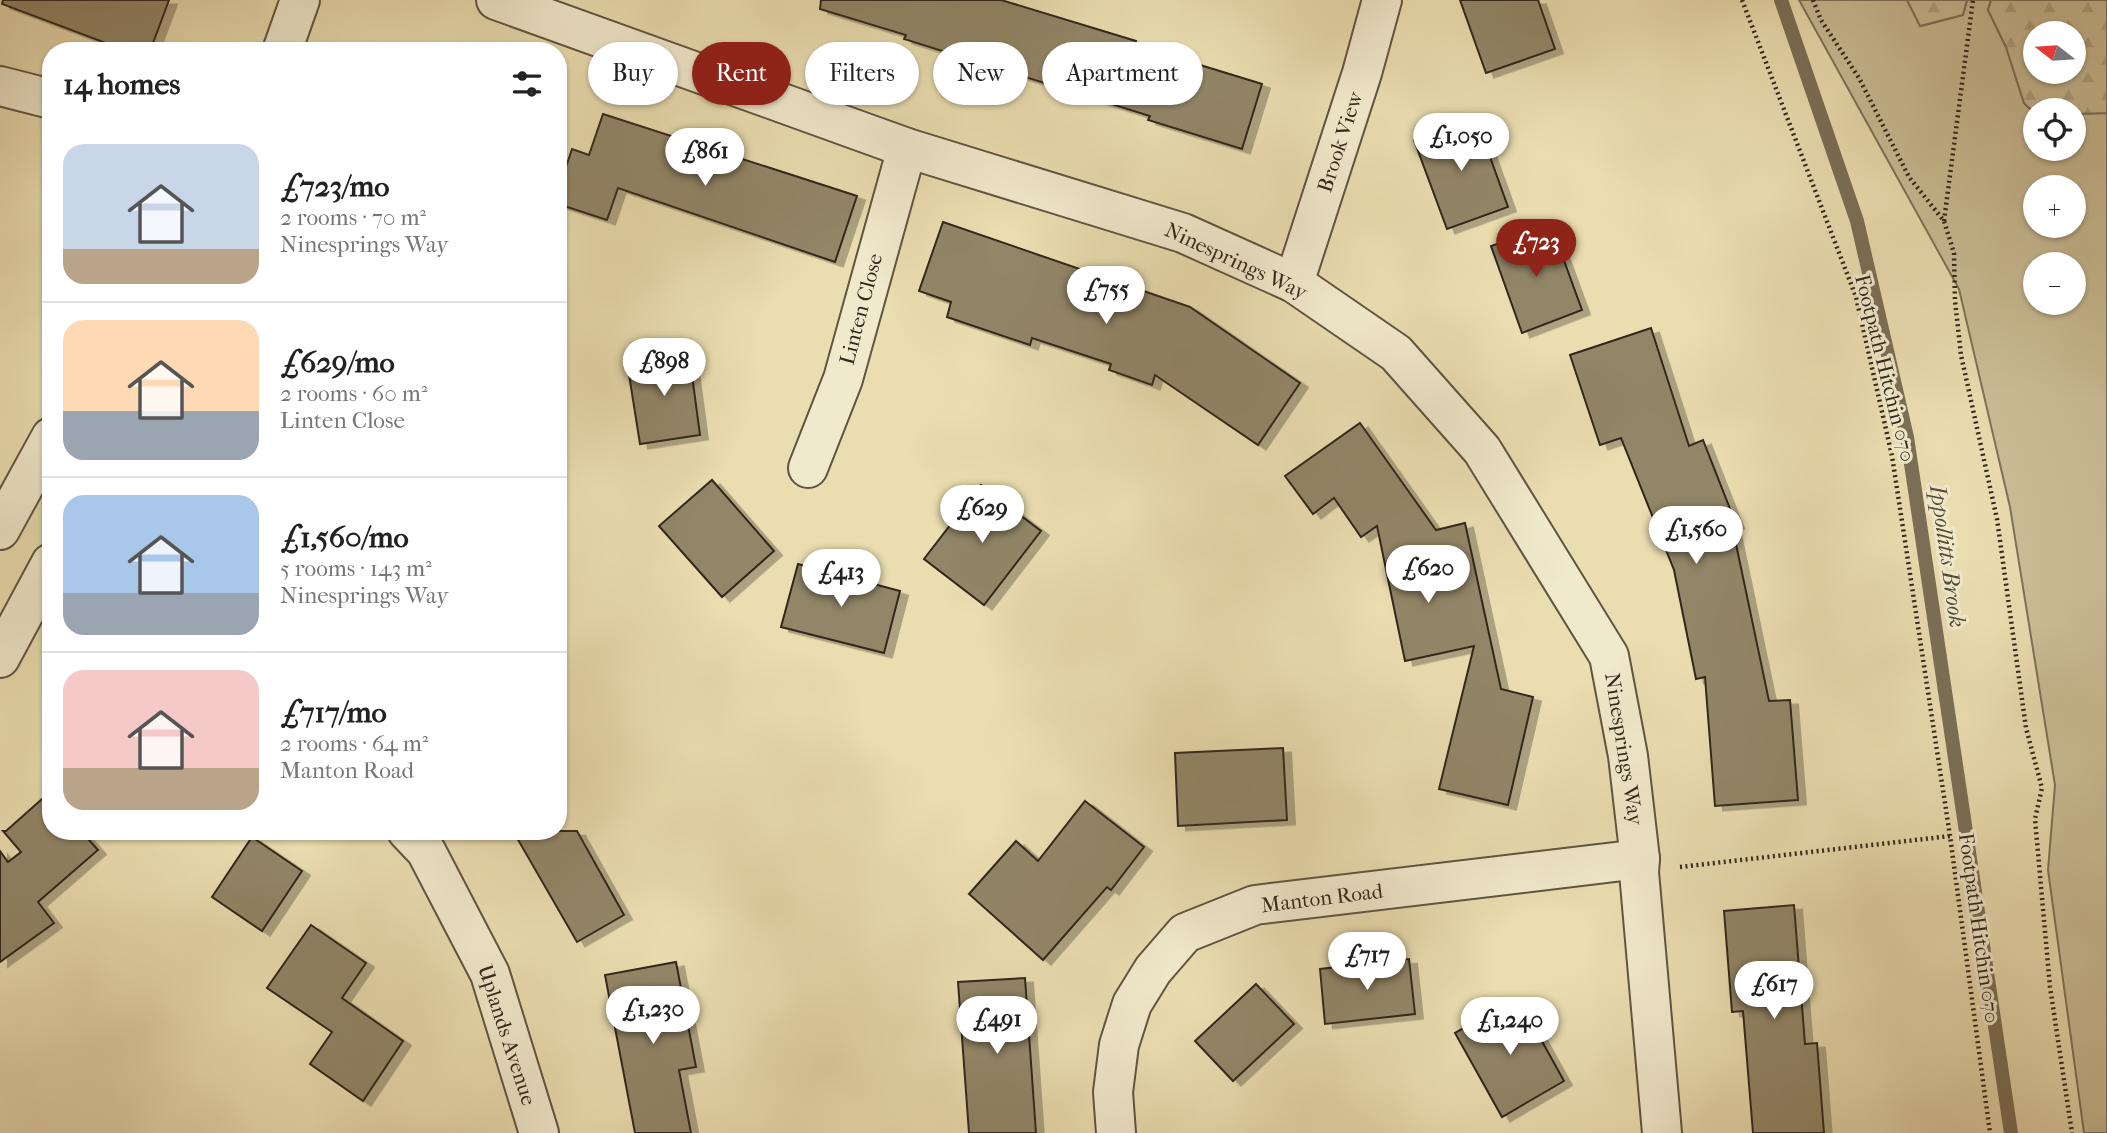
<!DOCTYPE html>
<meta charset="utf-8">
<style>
:root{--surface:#fff;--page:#f2f2f2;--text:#222;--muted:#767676;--line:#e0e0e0;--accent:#8f2418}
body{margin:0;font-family:"IM FELL French Canon",serif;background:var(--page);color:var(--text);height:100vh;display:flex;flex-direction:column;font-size:26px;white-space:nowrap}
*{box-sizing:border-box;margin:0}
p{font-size:23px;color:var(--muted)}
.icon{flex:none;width:38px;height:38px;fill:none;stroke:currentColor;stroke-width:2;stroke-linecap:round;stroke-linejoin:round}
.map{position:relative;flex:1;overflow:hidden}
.drawer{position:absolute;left:42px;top:42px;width:525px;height:798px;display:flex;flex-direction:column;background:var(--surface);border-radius:28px;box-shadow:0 2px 5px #0004}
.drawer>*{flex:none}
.top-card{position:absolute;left:588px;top:42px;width:665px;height:63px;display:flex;gap:14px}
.needle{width:46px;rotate:287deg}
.controls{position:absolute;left:2023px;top:21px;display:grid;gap:14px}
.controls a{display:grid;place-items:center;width:63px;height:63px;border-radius:50%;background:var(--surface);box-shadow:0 2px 5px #0004;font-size:35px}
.price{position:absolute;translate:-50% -60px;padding:0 16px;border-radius:24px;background:#fff;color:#222;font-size:23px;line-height:46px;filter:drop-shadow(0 2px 4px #0008)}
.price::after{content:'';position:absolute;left:50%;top:42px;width:21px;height:16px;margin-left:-10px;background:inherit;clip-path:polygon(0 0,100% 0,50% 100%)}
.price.active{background:var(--accent);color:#fff}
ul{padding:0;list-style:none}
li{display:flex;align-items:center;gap:21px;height:175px;padding:0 21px}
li+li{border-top:2px solid var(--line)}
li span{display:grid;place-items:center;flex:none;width:196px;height:140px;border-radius:21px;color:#555}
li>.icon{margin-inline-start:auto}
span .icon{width:84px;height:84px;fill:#fffc;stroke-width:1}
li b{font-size:30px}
h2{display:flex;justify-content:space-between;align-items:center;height:84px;padding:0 21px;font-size:30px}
.tag{padding:0 24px;border-radius:32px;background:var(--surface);box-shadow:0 2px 5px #0004;font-size:24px;line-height:63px}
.tag.active{background:var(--accent);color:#fff}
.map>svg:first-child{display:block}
.green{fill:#cbbe97;stroke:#7e7359;stroke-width:2;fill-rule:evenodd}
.forest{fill:url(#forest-firs);stroke:#7e7359;stroke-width:2;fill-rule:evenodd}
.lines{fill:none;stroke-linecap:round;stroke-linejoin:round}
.stream{stroke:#7b6f56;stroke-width:14}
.building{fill:#928668;stroke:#32281b;stroke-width:2;filter:url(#shadow)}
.minor-casing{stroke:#605540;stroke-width:42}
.path{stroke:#32281b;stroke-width:4.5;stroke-dasharray:2 3.5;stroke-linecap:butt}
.minor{stroke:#f1e9cc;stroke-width:38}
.labels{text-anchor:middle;stroke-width:6;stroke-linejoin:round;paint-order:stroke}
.street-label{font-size:21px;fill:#32281b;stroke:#f1e9cc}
.water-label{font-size:23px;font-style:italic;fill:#564c38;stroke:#f1e9cc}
</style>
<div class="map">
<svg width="2107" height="1133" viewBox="0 0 2107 1133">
<defs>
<pattern id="forest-firs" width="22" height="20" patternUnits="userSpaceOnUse" patternTransform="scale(1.75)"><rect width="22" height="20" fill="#cbbe97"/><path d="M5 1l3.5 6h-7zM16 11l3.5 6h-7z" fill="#afa382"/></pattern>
<filter id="shadow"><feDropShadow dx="8" dy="4.5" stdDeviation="0" flood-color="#0004"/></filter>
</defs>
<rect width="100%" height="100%" fill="#eaddb0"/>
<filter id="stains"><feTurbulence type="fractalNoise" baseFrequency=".00286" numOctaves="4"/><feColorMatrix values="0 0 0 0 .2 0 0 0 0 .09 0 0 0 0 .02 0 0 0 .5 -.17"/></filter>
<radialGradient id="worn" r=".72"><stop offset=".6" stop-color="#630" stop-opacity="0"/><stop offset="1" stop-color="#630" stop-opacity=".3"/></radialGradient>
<path class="green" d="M 1799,0 L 1907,0 L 1921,26 L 1963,15 L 1967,0 L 1991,0 L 1988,10 L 2006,47 L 2024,103 L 2035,114 L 2035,149 L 2074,149 L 2074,114 L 2107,113 L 2107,1133 L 2084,1133 L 2048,870 L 2055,785 L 2010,507 L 1959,289 ZM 2035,187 L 2074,187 L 2074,226 L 2035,226 ZM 2035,264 L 2074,264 L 2074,303 L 2035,303 Z"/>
<g class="forest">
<path d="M 1907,0 L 1967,0 L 1963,15 L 1920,26 Z"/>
<path d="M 1991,0 L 2107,0 L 2107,113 L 2074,114 L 2074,110 L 2035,110 L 2035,114 L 2024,103 L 2006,47 L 1988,10 ZM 2035,33 L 2074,33 L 2074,72 L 2035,72 Z"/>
</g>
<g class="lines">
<path class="stream" d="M 1781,0 L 1857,221 L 1907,437 L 2011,1133"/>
</g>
<g class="building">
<path d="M 3,0 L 169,0 L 150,51 L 127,51 L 2,4 Z"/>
<path d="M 821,0 L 1001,0 L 1136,41 L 1135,45 L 1262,84 L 1242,149 L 1148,120 L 1150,116 L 904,39 L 906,35 L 820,9 Z"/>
<path d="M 1460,0 L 1538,0 L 1555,49 L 1486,73 Z"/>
<path d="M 603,114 L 857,196 L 835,262 L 618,188 L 607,220 L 558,204 L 558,191 L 572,149 L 589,155 Z"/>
<path d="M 1476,118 L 1508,207 L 1447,229 L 1414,140 Z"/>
<path d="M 943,222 L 1190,307 L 1300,383 L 1258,445 L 1155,375 L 1152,385 L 1109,370 L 1111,364 L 1032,338 L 1030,345 L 947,317 L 951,302 L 919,291 Z"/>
<path d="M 1551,225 L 1582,310 L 1522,333 L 1491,246 Z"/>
<path d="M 1651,328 L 1689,446 L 1703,440 L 1736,524 L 1732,525 L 1769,701 L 1790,700 L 1798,800 L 1715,806 L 1705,677 L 1696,679 L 1674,570 L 1621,438 L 1600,445 L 1570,355 Z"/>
<path d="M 689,353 L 700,435 L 640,444 L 627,362 Z"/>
<path d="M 1360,423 L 1436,530 L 1465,523 L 1501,689 L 1533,697 L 1508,805 L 1439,789 L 1474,646 L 1405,661 L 1377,526 L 1361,537 L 1334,498 L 1313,514 L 1285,476 Z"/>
<path d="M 712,480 L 774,551 L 722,597 L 659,526 Z"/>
<path d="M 981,485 L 1041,531 L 984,605 L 924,559 Z"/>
<path d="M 798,564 L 900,591 L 884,653 L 781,627 Z"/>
<path d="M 1283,748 L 1287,820 L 1178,826 L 1175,753 Z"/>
<path d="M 51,791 L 51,831 L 81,831 L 98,850 L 38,902 L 54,923 L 0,962 L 0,851 L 8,862 L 21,852 L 3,831 L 6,831 Z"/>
<path d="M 1085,801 L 1144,847 L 1111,890 L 1107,887 L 1043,960 L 969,894 L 1016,841 L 1038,861 Z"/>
<path d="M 513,831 L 577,831 L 624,915 L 577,942 Z"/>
<path d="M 252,837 L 302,871 L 262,931 L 212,897 Z"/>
<path d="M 1794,905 L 1805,1044 L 1817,1043 L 1824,1133 L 1753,1133 L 1743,1011 L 1732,1012 L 1724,911 Z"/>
<path d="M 311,925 L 366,963 L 342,998 L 403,1041 L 363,1101 L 310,1064 L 332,1032 L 267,988 Z"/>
<path d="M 1409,959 L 1415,1014 L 1325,1024 L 1320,969 Z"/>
<path d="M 676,962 L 696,1067 L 679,1070 L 691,1133 L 635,1133 L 605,975 Z"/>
<path d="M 1025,978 L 1036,1133 L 969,1133 L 958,982 Z"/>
<path d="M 1256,984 L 1294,1024 L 1233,1081 L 1195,1041 Z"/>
<path d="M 1518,998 L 1564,1081 L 1502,1117 L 1455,1033 Z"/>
</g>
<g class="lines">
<defs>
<g id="minor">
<path d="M 496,0 L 907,148 L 1183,233 L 1294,283 L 1396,353 L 1482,450 L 1609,656 L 1628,756 L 1640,859 L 1639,872 L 1662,1133"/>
<path d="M 282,51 L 300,0"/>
<path d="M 0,86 L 51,99"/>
<path d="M 1294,283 L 1362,73 L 1382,0"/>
<path d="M 808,468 L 843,379 L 907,148"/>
<path d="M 0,530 L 51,437"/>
<path d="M 0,658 L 51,563"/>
<path d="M 407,831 L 426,851 L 490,974 L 539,1133"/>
<path d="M 1116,1133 L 1113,1092 L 1119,1045 L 1132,1004 L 1153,970 L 1185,933 L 1255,905 L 1640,859"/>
</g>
</defs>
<use href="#minor" class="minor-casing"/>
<g class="path">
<path d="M 1742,0 L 1856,297 L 1892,456 L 1950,836 L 1990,1133"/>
<path d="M 1813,0 L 1821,20 L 1859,78 L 1909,177 L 1944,221 L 1954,253 L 1955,301 L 1961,355 L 1997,519 L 2026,728 L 2042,788 L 2035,819 L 2050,987 L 2072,1133"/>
<path d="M 1944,221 L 1973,0"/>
<path d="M 1680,867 L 1950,836"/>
</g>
<use href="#minor" class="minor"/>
</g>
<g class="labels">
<g class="street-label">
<text transform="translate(1340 142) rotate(-72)" y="7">Brook View</text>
<text transform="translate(1236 261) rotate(25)" y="7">Ninesprings Way</text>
<text transform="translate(861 309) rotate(-75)" y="7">Linten Close</text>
<text transform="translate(1885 368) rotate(76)" y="7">Footpath Hitchin 070</text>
<text transform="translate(1624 749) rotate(81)" y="7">Ninesprings Way</text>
<text transform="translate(1322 898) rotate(-7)" y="7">Manton Road</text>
<text transform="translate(1979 928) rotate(82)" y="7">Footpath Hitchin 070</text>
<text transform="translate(507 1035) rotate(72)" y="7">Uplands Avenue</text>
</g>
<g class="water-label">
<text transform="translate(1948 556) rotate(82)" y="8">Ippollitts Brook</text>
</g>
</g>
<rect width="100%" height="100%" filter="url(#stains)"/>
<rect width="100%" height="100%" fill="url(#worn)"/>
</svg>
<div class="controls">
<a><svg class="needle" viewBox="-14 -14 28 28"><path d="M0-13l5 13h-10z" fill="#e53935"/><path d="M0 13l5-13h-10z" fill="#767676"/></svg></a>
<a><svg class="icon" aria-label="locate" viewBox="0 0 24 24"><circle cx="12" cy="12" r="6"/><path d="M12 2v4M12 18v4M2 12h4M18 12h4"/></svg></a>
<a>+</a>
<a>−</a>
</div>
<b class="price" style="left:1461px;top:173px">£1,050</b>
<b class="price" style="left:705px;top:188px">£861</b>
<b class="price active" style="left:1536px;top:279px">£723</b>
<b class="price" style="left:1106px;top:326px">£755</b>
<b class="price" style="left:664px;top:398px">£898</b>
<b class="price" style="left:982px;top:545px">£629</b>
<b class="price" style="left:1696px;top:566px">£1,560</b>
<b class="price" style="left:1428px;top:605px">£620</b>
<b class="price" style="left:841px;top:609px">£413</b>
<b class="price" style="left:1367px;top:992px">£717</b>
<b class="price" style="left:1774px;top:1021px">£617</b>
<b class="price" style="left:653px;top:1046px">£1,230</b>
<b class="price" style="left:997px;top:1056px">£491</b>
<b class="price" style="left:1510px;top:1057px">£1,240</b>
<div class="top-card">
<a class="tag">Buy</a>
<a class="tag active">Rent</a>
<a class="tag">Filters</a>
<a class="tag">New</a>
<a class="tag">Apartment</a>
</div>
<section class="drawer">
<h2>14 homes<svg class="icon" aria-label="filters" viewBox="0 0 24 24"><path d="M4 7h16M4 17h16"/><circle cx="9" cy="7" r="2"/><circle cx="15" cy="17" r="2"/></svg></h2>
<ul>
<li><span style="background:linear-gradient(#c9d6e8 75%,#b9a48a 0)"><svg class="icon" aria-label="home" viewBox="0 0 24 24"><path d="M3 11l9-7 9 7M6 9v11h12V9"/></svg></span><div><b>£723/mo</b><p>2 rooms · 70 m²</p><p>Ninesprings Way</p></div></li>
<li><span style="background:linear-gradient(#ffd9b3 65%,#9aa5b1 0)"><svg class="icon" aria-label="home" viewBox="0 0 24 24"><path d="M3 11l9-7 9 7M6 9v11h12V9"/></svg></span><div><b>£629/mo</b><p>2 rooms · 60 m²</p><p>Linten Close</p></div></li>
<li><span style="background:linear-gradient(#a9c7e8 70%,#9aa5b1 0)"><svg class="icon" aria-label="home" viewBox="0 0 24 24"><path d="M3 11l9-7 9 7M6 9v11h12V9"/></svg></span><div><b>£1,560/mo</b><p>5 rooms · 143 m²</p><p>Ninesprings Way</p></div></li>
<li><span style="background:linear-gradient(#f6c9c9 70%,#b9a48a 0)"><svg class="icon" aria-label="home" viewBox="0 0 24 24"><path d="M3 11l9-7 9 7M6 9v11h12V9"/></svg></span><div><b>£717/mo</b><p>2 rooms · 64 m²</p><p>Manton Road</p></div></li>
</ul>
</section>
</div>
